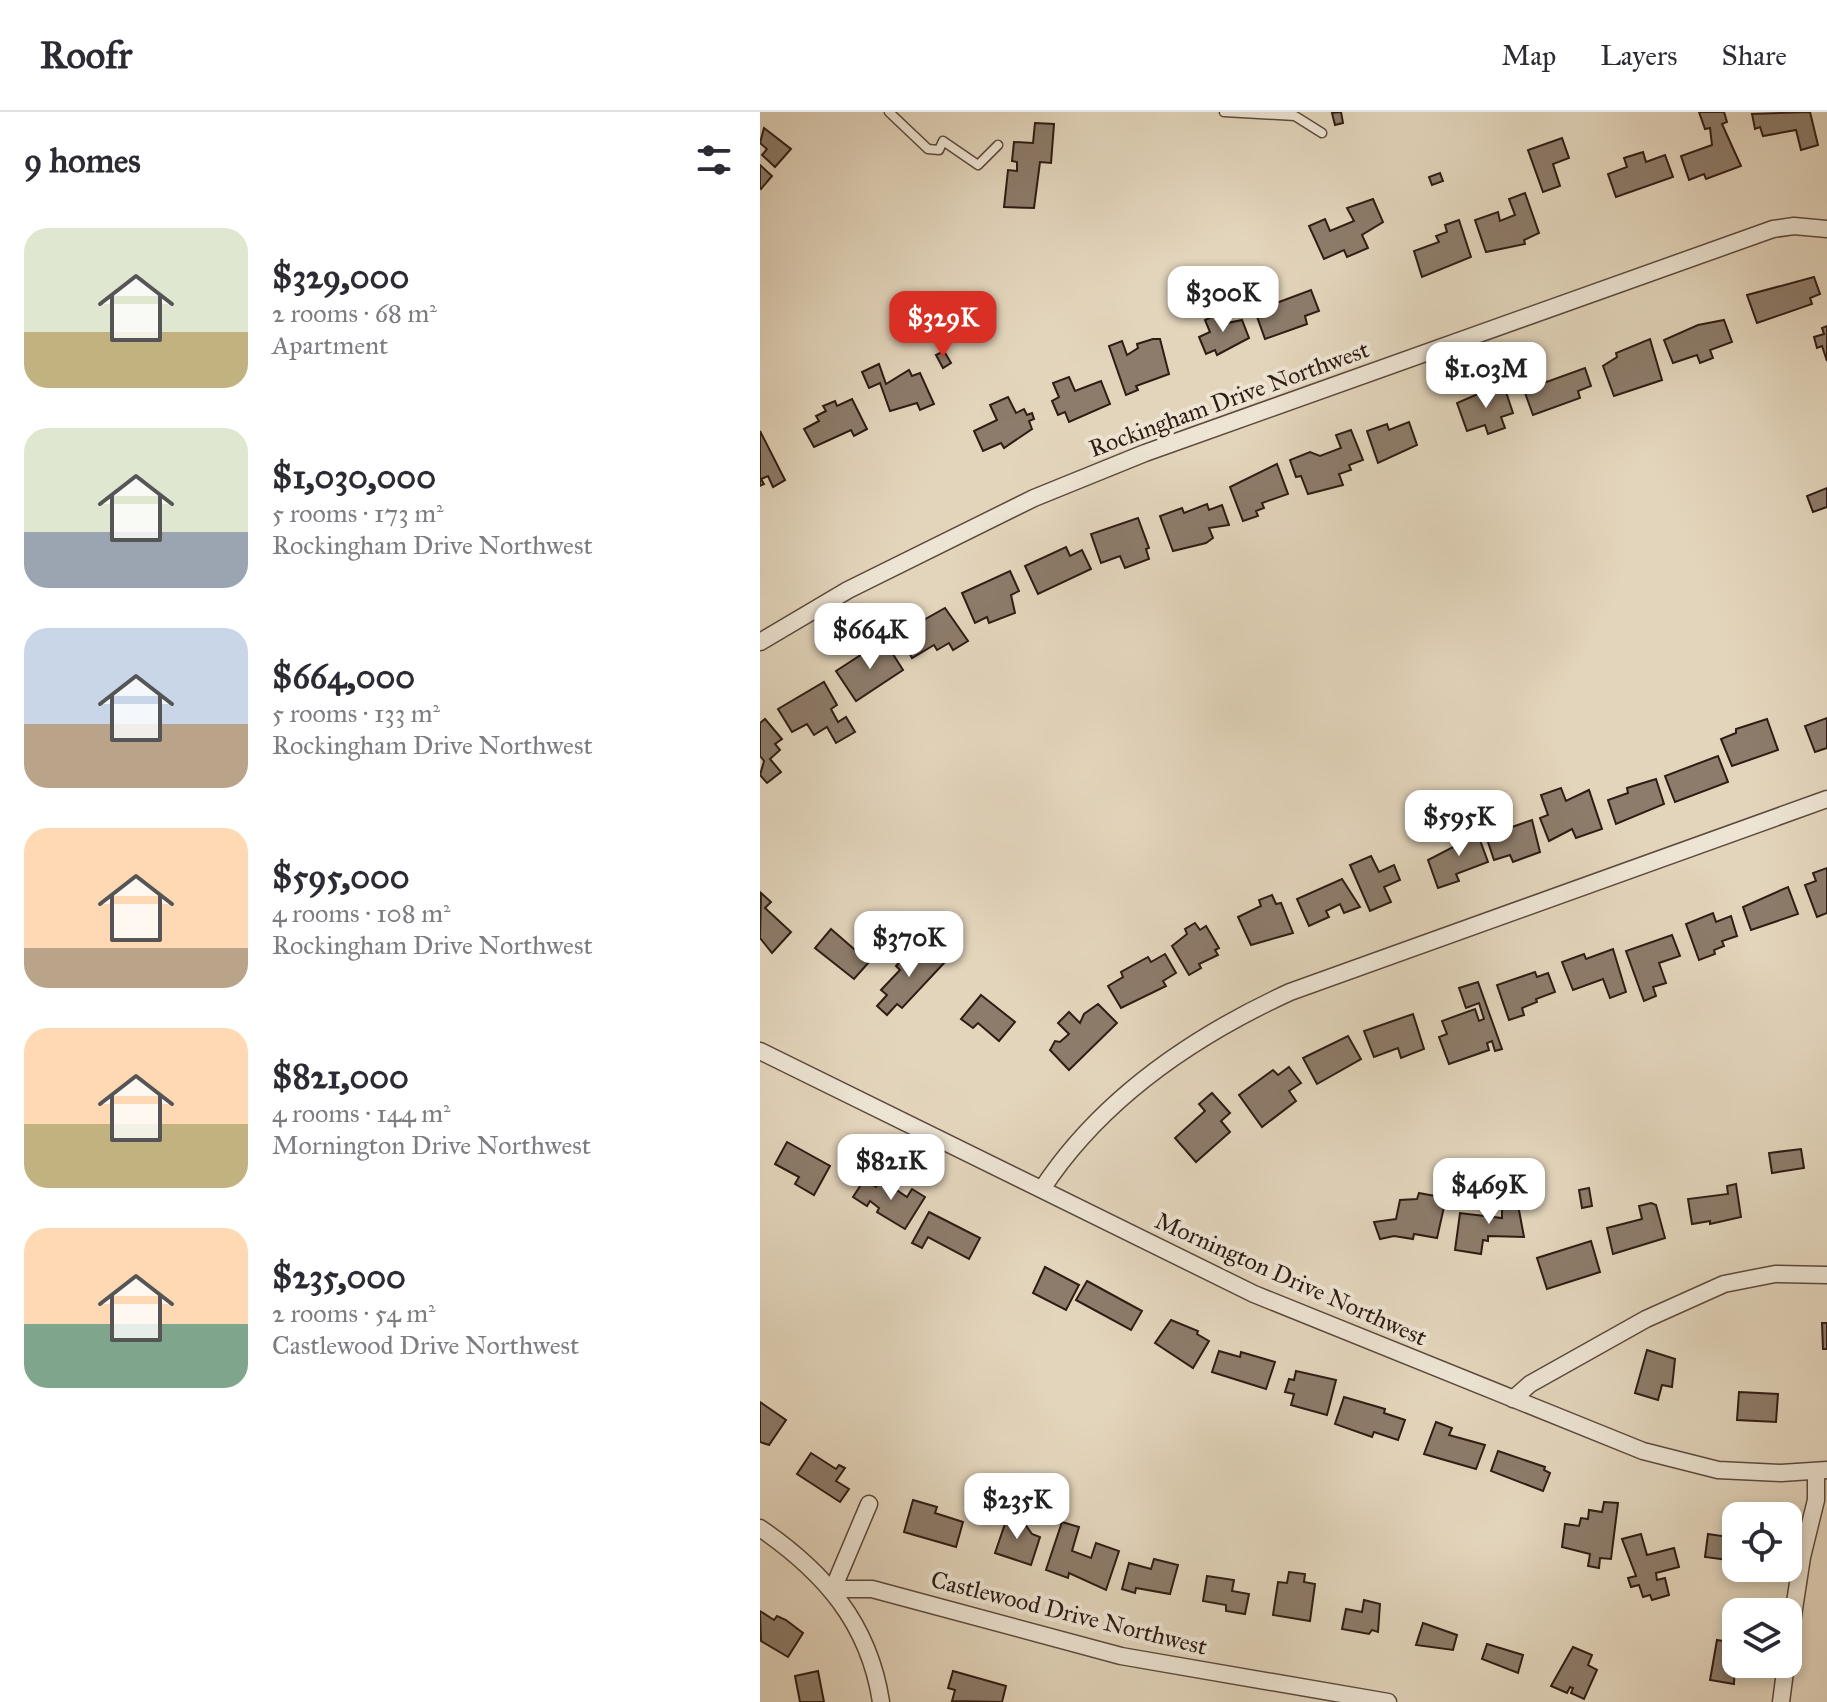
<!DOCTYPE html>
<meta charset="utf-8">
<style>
:root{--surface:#fff;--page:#f7f7f7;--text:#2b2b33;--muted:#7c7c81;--line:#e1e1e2;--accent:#d93025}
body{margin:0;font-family:"IM FELL Great Primer",serif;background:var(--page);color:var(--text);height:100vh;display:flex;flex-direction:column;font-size:30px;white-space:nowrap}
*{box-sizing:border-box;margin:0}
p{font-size:26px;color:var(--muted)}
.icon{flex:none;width:44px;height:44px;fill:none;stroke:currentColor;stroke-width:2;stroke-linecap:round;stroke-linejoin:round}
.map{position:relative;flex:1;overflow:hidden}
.panel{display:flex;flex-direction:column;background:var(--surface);width:760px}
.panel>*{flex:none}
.buttons{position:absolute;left:962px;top:1390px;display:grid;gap:16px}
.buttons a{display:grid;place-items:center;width:80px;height:80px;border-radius:16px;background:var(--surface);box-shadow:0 4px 12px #0003;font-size:40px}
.price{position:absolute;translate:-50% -68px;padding:0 18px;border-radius:16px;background:#fff;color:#222;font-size:26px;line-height:52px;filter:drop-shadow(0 2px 4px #0008)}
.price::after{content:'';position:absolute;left:50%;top:48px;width:24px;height:18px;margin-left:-12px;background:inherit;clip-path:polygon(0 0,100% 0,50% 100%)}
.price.current{background:var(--accent);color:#fff}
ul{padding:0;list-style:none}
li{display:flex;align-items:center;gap:24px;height:200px;padding:0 24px}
li span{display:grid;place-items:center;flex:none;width:224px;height:160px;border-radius:24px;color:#555}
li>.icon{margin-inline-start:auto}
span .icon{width:96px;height:96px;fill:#fffc;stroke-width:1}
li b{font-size:34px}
h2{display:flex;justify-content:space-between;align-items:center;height:96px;padding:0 24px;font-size:34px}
header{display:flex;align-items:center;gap:48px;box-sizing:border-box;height:112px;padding:0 40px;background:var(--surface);border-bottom:2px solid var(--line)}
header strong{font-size:38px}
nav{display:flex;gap:44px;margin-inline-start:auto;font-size:28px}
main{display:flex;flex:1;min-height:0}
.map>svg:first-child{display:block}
.building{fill:#8d7c6b;stroke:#2f1c13;stroke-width:2}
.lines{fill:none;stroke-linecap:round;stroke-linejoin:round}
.lane-casing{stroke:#5c4a3d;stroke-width:11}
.street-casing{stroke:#5c4a3d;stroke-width:19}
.lane{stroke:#ede4d3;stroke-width:8}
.street{stroke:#ede4d3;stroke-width:16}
.labels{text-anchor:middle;stroke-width:8;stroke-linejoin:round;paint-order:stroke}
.street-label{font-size:24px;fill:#2f1c13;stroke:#ede4d3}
</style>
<header>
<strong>Roofr</strong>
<nav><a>Map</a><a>Layers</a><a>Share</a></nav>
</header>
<main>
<section class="panel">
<h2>9 homes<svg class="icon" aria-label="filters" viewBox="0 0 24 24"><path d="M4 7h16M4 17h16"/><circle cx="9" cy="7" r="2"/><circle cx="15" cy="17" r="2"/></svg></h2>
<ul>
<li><span style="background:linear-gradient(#dfe7d0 65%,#c2b280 0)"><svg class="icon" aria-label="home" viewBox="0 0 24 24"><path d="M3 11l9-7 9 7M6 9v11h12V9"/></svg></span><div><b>$329,000</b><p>2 rooms · 68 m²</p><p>Apartment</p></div></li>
<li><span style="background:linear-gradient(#dfe7d0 65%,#9aa5b1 0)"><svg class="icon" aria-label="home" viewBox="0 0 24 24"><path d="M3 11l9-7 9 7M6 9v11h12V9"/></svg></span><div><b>$1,030,000</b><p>5 rooms · 173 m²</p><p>Rockingham Drive Northwest</p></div></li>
<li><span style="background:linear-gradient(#c9d6e8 60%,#b9a48a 0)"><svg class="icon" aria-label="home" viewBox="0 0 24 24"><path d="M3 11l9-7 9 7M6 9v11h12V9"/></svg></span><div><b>$664,000</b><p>5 rooms · 133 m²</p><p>Rockingham Drive Northwest</p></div></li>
<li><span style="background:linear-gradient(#ffd9b3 75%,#b9a48a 0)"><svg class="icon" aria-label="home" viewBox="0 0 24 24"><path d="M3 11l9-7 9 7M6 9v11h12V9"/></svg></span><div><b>$595,000</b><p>4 rooms · 108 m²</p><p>Rockingham Drive Northwest</p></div></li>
<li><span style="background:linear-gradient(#ffd9b3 60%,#c2b280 0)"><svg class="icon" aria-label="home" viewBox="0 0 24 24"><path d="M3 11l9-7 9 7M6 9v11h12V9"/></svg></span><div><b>$821,000</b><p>4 rooms · 144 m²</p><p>Mornington Drive Northwest</p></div></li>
<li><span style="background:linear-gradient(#ffd9b3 60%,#7fa58c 0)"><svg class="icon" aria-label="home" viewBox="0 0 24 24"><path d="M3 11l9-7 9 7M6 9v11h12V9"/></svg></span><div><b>$235,000</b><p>2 rooms · 54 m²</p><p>Castlewood Drive Northwest</p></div></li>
</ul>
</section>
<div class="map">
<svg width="1067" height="1590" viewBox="0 0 1067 1590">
<rect width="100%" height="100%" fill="#e3d5bc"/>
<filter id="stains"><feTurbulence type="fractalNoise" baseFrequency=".0025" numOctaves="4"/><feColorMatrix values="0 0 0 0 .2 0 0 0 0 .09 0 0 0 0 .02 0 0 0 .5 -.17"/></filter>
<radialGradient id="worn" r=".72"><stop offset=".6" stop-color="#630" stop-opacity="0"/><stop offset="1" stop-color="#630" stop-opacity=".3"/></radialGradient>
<g class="building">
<path d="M 581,0 L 583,11 L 575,13 L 572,1 Z"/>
<path d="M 939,0 L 964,0 L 967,10 L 962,12 L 981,54 L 946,67 L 944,62 L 929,68 L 921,44 L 952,33 L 950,16 L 945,17 Z"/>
<path d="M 1050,0 L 1058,33 L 1041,38 L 1036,18 L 1003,24 L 1000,15 L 995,17 L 992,2 Z"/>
<path d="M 275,11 L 294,12 L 291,51 L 280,50 L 274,96 L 244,95 L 248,58 L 257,59 L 257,50 L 252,49 L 254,30 L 273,31 Z"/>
<path d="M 4,16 L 31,37 L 15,55 L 2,43 L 7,37 L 0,31 Z"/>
<path d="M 802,26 L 809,46 L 793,52 L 800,74 L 783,80 L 768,38 Z"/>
<path d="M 883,40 L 886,50 L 905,43 L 913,65 L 856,85 L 848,62 L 867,55 L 864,46 Z"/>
<path d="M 0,53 L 12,64 L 1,77 L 0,76 Z"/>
<path d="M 680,61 L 683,69 L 672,73 L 669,65 Z"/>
<path d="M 765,81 L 779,121 L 764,128 L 765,132 L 726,140 L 715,108 L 738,100 L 740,109 L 755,103 L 749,87 Z"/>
<path d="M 613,87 L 623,110 L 602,123 L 608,136 L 587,145 L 584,138 L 564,147 L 549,114 L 565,107 L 570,119 L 594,109 L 587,96 Z"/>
<path d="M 699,108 L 711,145 L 662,165 L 654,139 L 679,130 L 676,124 L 687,120 L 685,113 Z"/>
<path d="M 1054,165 L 1060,182 L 1050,186 L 1052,192 L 997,211 L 987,183 Z"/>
<path d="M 551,178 L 559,199 L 545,204 L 547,212 L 505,227 L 495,199 Z"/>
<path d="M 463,200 L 467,211 L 482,208 L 489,226 L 457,243 L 455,238 L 446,242 L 439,225 L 450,220 L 445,208 Z"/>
<path d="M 964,208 L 972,230 L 950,238 L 953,246 L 940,251 L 937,243 L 913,251 L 904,228 L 938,213 Z"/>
<path d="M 1067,214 L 1067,249 L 1062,234 L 1057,236 L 1054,225 L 1064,222 L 1062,216 Z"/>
<path d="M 393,227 L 400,227 L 409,262 L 376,274 L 378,278 L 366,283 L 349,234 L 362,229 L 367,243 L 378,236 L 377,232 Z"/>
<path d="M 890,227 L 902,268 L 854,284 L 843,254 L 857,245 L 856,241 Z"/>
<path d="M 184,239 L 191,251 L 183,256 L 176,243 Z"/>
<path d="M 119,252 L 126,272 L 149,258 L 152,264 L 160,261 L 174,292 L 160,298 L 157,291 L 130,299 L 120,271 L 109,276 L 102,260 Z"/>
<path d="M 825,256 L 831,274 L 818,279 L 820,286 L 773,303 L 764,278 Z"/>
<path d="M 309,265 L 315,279 L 341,269 L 350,292 L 309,310 L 305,300 L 298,303 L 292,289 L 299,285 L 293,271 Z"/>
<path d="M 743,271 L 753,301 L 741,305 L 745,316 L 728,322 L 725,313 L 707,319 L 697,291 Z"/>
<path d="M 248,285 L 256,301 L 264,297 L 267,303 L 272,301 L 274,307 L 269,309 L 272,317 L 244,336 L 241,331 L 223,339 L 214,319 L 237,308 L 230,293 Z"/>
<path d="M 92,287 L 107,317 L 94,324 L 91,318 L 54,335 L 44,317 L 59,309 L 56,304 L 66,299 L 63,294 L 75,289 L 77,294 Z"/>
<path d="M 649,310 L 657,333 L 618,351 L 607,319 L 627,312 L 629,318 Z"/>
<path d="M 591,318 L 603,348 L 589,353 L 591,358 L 579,362 L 583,373 L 548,382 L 541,364 L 536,365 L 530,348 L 550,340 L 560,344 L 581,336 L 576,323 Z"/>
<path d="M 0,319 L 25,368 L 13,375 L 8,364 L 1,367 L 4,372 L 0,374 Z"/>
<path d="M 517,352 L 528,382 L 502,391 L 504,396 L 496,399 L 498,404 L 483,409 L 470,375 Z"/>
<path d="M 1067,376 L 1067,395 L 1053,400 L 1047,384 Z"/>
<path d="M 447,392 L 449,398 L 462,393 L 469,413 L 449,416 L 453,426 L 446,431 L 413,439 L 400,404 L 422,396 L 424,401 Z"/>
<path d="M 378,406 L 389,436 L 386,437 L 389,447 L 365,456 L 360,444 L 341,451 L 331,422 Z"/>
<path d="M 306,435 L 310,444 L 322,438 L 331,457 L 278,482 L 265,454 Z"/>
<path d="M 250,459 L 259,479 L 251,483 L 255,501 L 229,511 L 227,505 L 215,511 L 202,481 Z"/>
<path d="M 185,496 L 208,529 L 193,538 L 189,531 L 177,538 L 174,533 L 152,546 L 139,522 Z"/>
<path d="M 124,528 L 143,558 L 96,589 L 76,559 Z"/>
<path d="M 64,570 L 77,593 L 71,597 L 78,610 L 86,605 L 95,620 L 76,631 L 67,615 L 54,623 L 47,612 L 32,620 L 18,597 Z"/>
<path d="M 1067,606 L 1067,636 L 1055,640 L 1045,614 Z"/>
<path d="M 5,607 L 22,627 L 15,632 L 20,638 L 10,647 L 21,660 L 7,671 L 0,663 L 4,649 L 0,644 L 0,611 Z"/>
<path d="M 1007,607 L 1018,638 L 972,654 L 961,627 L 976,621 L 976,617 Z"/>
<path d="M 958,644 L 968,670 L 915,690 L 905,664 Z"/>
<path d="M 896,667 L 904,692 L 856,712 L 848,688 L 868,681 L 867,676 Z"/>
<path d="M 801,676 L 806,689 L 829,678 L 842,717 L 816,726 L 812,717 L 789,729 L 780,706 L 788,703 L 781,683 Z"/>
<path d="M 668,696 L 672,706 L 662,711 L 657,701 Z"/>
<path d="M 772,708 L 780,740 L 753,750 L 750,743 L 734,748 L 726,724 Z"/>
<path d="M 714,712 L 728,750 L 696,762 L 699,769 L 678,776 L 668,748 L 703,730 L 699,717 Z"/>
<path d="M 611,744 L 619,760 L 634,753 L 640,768 L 624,775 L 631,790 L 610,799 L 590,753 Z"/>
<path d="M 1067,756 L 1067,801 L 1057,805 L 1045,773 L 1056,769 L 1053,761 Z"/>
<path d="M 582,767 L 600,795 L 584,801 L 580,792 L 566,799 L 569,805 L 549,814 L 537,787 Z"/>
<path d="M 1028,775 L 1038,802 L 991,818 L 983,795 Z"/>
<path d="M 1,781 L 11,790 L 5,796 L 31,820 L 12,841 L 0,826 Z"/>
<path d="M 512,783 L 516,792 L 521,791 L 533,821 L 491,833 L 478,805 L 501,794 L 499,788 Z"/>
<path d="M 953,801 L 956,810 L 971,804 L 977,824 L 962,829 L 964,834 L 954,838 L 955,842 L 939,848 L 926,812 Z"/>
<path d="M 435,811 L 440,818 L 446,814 L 459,836 L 455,838 L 458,843 L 439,852 L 441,856 L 429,863 L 412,834 L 427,822 L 425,817 Z"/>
<path d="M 71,817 L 109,850 L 94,867 L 55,836 Z"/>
<path d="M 912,823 L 920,844 L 899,851 L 906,871 L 893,875 L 896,884 L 884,889 L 866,839 Z"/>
<path d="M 154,834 L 168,846 L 174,839 L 185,850 L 142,896 L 137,892 L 127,903 L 117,894 L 127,883 L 121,878 L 140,858 L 136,854 Z"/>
<path d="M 853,837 L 866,880 L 850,886 L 843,867 L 813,878 L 802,850 L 824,842 L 826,847 Z"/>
<path d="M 405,842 L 416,861 L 403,869 L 406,874 L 361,896 L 348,874 L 363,865 L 361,860 L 388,845 L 391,850 Z"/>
<path d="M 775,860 L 777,865 L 788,861 L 795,880 L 776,887 L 777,890 L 762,896 L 764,903 L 749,908 L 737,873 Z"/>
<path d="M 718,870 L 742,937 L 735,939 L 732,929 L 727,931 L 729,938 L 689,952 L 679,925 L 687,922 L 682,909 L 715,897 L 719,909 L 724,907 L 719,891 L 706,896 L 699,876 Z"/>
<path d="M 221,883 L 255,910 L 239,929 L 218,911 L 213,916 L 201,907 Z"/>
<path d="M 338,892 L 357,911 L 309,958 L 290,938 L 295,929 L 300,930 L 309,922 L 298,911 L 309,900 L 320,911 L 324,902 Z"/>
<path d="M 653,902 L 664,937 L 641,946 L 638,936 L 614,945 L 604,919 Z"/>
<path d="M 588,924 L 601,947 L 557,972 L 543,946 Z"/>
<path d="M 529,955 L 541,971 L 529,979 L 536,989 L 502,1015 L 479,983 L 513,958 L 518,963 Z"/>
<path d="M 452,981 L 470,1001 L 461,1009 L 470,1020 L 436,1050 L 415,1026 L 445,999 L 439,992 Z"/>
<path d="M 27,1030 L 70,1054 L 54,1083 L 35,1072 L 39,1065 L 15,1052 Z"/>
<path d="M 1041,1037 L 1044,1056 L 1012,1061 L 1009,1041 Z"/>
<path d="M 104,1068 L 116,1075 L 119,1071 L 130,1079 L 132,1075 L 147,1085 L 152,1077 L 165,1085 L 145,1117 L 117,1100 L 119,1096 L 110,1089 L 107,1094 L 93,1085 Z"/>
<path d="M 976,1072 L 981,1105 L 950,1112 L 950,1109 L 932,1112 L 928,1087 L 968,1082 L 967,1074 Z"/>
<path d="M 829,1076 L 832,1094 L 822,1096 L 819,1078 Z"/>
<path d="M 659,1081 L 686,1086 L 677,1126 L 654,1122 L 653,1127 L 634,1124 L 620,1127 L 614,1110 L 636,1107 L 640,1088 L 657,1087 Z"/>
<path d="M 742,1082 L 756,1082 L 764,1125 L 728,1124 L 728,1129 L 723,1128 L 721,1142 L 695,1138 L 700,1101 L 742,1106 Z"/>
<path d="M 891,1091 L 896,1093 L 905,1126 L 853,1142 L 847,1116 L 882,1107 L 879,1094 Z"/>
<path d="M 169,1100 L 220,1126 L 209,1147 L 168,1125 L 162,1136 L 152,1131 Z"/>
<path d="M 831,1129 L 840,1160 L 787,1177 L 777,1146 Z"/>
<path d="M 285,1155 L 319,1173 L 306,1198 L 273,1181 Z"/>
<path d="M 327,1169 L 382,1199 L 371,1218 L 316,1188 Z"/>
<path d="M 411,1208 L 438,1219 L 437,1222 L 449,1229 L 433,1256 L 395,1231 Z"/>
<path d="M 1062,1211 L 1067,1211 L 1067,1237 L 1063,1237 Z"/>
<path d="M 887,1238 L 915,1247 L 912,1275 L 902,1273 L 898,1288 L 875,1281 Z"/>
<path d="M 459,1239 L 480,1245 L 481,1240 L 515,1250 L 506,1277 L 452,1260 Z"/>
<path d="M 536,1259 L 576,1268 L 567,1303 L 531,1293 L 534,1282 L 525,1280 L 529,1267 L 534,1268 Z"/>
<path d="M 979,1280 L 1018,1282 L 1016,1310 L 977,1308 Z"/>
<path d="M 584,1285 L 625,1297 L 624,1301 L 645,1308 L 638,1328 L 614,1320 L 612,1325 L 575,1312 Z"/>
<path d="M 0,1290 L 26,1308 L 9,1333 L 0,1330 Z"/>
<path d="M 676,1310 L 692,1316 L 689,1323 L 725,1333 L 716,1357 L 664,1342 Z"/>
<path d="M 738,1339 L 785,1355 L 784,1358 L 790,1361 L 783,1379 L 731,1359 Z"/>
<path d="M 51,1341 L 76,1357 L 79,1353 L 85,1356 L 76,1369 L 89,1377 L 80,1390 L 37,1362 Z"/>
<path d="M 153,1388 L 177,1395 L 175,1401 L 203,1410 L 196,1435 L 144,1420 Z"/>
<path d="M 844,1390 L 858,1391 L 851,1447 L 840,1446 L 839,1456 L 828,1454 L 830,1442 L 802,1435 L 805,1412 L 819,1414 L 821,1406 L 828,1407 L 829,1398 L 842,1400 Z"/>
<path d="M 248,1403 L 262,1408 L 272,1422 L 280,1425 L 271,1453 L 235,1441 Z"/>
<path d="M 302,1410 L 319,1415 L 312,1439 L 331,1446 L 336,1431 L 359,1439 L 346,1478 L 309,1461 L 308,1466 L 286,1458 Z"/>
<path d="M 881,1422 L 887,1443 L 914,1436 L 919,1455 L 896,1461 L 897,1468 L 905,1466 L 909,1483 L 892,1488 L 890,1483 L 883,1485 L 879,1473 L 871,1475 L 868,1466 L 876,1464 L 862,1427 Z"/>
<path d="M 948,1422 L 976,1426 L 976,1449 L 945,1445 Z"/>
<path d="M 394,1447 L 418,1453 L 410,1482 L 376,1476 L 375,1481 L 362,1477 L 369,1451 L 391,1457 Z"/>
<path d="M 979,1456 L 997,1456 L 996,1466 L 978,1464 Z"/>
<path d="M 529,1460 L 545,1462 L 544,1470 L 555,1472 L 550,1509 L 513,1503 L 518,1470 L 527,1471 Z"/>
<path d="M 447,1464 L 474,1468 L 472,1479 L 489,1482 L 485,1502 L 466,1499 L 466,1493 L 443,1489 Z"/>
<path d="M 604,1488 L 620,1492 L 618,1520 L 612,1518 L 609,1522 L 582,1517 L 586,1497 L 602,1500 Z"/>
<path d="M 0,1499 L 14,1508 L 17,1504 L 26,1508 L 43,1521 L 28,1545 L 1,1529 Z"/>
<path d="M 663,1511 L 697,1523 L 693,1538 L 656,1533 Z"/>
<path d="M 957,1528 L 976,1531 L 974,1572 L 950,1568 Z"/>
<path d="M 727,1532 L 763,1543 L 758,1561 L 722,1547 Z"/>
<path d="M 813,1535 L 832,1543 L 828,1553 L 837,1558 L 824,1587 L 811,1581 L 813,1576 L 810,1575 L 807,1581 L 791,1574 Z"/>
<path d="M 58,1559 L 64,1590 L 40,1590 L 35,1564 Z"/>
<path d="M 193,1559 L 246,1574 L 242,1590 L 192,1589 L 195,1578 L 188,1576 Z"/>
</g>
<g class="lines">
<defs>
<g id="lane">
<path d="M 129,0 L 168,37 L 179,38 L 183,29 L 218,53 L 238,33"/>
<path d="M 464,0 L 535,4 L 562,21"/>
</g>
<g id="street">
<path d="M 0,530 L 88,478 L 274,386 L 385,341 L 1013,117 L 1034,114 L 1067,117"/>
<path d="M 0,939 L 494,1182 L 883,1339 L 958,1358 L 1021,1361 L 1067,1358"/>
<path d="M 282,1077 C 341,987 434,924 530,880 L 1067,687"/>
<path d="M 753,1287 L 770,1272 L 886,1207 L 964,1172 L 1015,1162 L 1067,1163"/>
<path d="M 109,1392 L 73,1477 L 112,1477 L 361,1544 L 628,1590"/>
<path d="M 0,1416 C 64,1460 109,1511 121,1590"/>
<path d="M 1028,1536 L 1042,1445 L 1056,1388 L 1056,1359"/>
<path d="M 1021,1590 L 1026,1552"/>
</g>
</defs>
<use href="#lane" class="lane-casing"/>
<use href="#street" class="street-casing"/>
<use href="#lane" class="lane"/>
<use href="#street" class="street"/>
</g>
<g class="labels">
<g class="street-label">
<text transform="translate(469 287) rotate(-20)" y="8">Rockingham Drive Northwest</text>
<text transform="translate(531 1167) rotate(24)" y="8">Mornington Drive Northwest</text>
<text transform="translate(309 1501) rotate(14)" y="8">Castlewood Drive Northwest</text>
</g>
</g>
<rect width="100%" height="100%" filter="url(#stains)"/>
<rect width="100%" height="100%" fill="url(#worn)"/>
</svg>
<div class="buttons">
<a><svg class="icon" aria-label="locate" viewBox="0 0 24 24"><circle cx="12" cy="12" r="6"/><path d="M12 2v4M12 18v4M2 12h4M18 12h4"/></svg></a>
<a><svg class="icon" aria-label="layers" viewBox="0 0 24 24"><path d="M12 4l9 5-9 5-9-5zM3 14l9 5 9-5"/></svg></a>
</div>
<b class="price" style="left:463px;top:222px">$300K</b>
<b class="price current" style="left:183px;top:247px">$329K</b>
<b class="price" style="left:726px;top:298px">$1.03M</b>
<b class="price" style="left:110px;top:559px">$664K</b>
<b class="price" style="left:699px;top:746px">$595K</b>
<b class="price" style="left:149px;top:867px">$370K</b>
<b class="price" style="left:131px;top:1090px">$821K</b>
<b class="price" style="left:729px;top:1114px">$469K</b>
<b class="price" style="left:257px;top:1429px">$235K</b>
</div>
</main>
